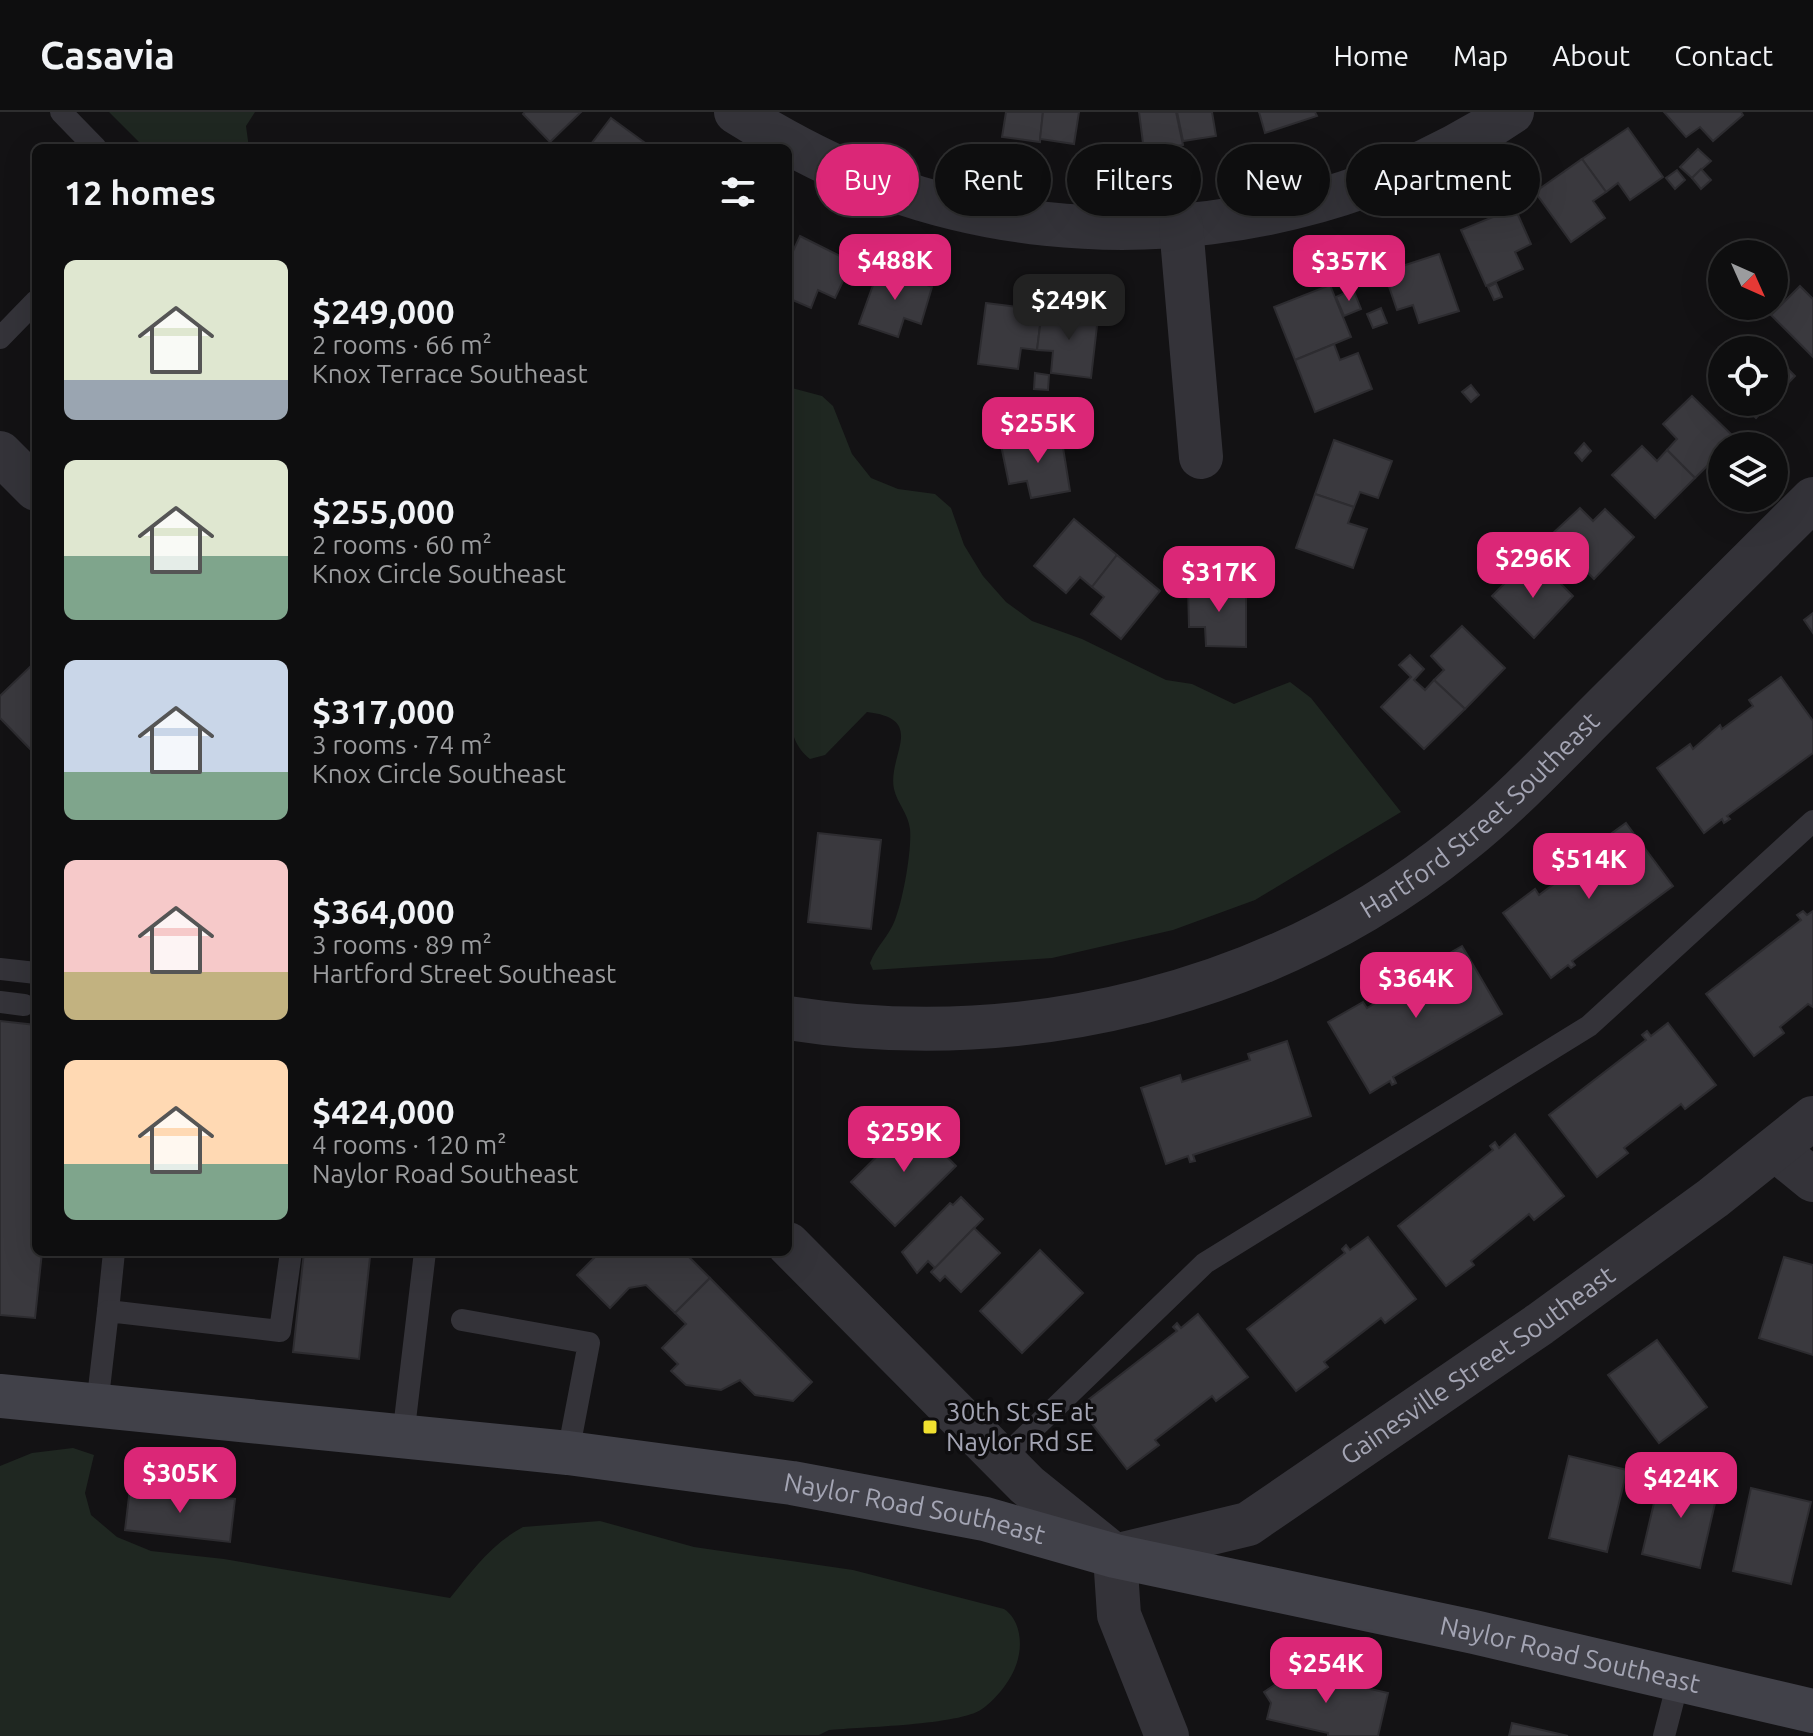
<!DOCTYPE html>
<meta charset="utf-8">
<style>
:root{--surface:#0e0e0f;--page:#171718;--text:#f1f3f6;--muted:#9b9c9e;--line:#2e2e2f;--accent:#db2777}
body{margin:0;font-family:Ubuntu,sans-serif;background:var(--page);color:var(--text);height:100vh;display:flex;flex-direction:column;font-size:30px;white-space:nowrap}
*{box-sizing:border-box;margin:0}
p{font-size:26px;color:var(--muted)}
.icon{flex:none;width:44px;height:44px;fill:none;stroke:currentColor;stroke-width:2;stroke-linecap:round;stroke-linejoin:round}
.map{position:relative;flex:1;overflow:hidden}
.side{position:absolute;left:32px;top:32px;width:760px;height:1112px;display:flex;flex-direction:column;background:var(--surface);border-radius:12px;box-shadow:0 8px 32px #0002,0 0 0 2px var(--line)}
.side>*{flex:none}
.hud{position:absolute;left:816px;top:32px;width:760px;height:72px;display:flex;gap:16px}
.needle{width:52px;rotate:135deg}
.controls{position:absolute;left:1708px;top:128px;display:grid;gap:16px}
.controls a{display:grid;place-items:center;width:80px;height:80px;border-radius:50%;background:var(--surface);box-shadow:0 8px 32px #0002,0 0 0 2px var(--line);font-size:40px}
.price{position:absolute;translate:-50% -68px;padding:0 18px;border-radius:16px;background:var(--accent);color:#fff;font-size:26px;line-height:52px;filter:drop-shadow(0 2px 4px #0008)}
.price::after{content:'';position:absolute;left:50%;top:48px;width:24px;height:18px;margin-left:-12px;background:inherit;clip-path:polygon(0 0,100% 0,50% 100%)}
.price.on{background:#222;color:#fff}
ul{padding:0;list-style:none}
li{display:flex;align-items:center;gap:24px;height:200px;padding:0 32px}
li span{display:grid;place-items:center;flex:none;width:224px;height:160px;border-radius:12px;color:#555}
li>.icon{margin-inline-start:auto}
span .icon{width:96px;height:96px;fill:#fffc;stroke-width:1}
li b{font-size:34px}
h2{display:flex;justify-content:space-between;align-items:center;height:96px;padding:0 32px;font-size:34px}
.tag{padding:0 28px;border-radius:36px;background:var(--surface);box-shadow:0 8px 32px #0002,0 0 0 2px var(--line);font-size:28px;line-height:72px}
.tag.on{background:var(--accent);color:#fff}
header{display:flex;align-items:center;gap:48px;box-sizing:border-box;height:112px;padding:0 40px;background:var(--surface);border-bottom:2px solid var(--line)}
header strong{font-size:38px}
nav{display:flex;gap:44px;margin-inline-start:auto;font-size:28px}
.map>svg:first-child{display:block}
.green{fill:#1f2721}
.building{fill:#3a393e;stroke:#2d2c30;stroke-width:2}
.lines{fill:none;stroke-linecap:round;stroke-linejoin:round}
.lane{stroke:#343339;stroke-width:22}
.street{stroke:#343339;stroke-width:44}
.secondary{stroke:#414149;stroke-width:44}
.poi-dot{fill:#efdf2f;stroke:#0e0d0f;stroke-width:3}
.labels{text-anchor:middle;stroke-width:7;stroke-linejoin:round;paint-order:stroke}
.street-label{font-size:26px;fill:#a4a5b4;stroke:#0e0d0f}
.poi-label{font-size:26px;fill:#a4a5b4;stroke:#0e0d0f;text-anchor:start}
</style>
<header>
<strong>Casavia</strong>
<nav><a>Home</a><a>Map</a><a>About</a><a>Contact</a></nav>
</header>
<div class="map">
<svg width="1813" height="1624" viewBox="0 0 1813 1624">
<rect width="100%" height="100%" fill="#131214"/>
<g class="green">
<path d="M 109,0 L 255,0 L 246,14 L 249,36 L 145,36 Z"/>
<path d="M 788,275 L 822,284 L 833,294 L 852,342 L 871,366 L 898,377 L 935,382 L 951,396 L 964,433 L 983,464 L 1006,490 L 1032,509 L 1082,527 L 1166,568 L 1192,572 L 1234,592 L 1290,570 L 1311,586 L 1401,700 L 1255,788 L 1173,818 L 1052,846 L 873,858 L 870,851 C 876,835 889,824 895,808 C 903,788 912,738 910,717 C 908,701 897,691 894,677 C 887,644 928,607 867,600 L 825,643 L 810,647 C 795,635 794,624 788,607 Z"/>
<path d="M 73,1336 L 94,1343 L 85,1381 L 91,1403 L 117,1425 L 151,1439 L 224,1447 L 450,1486 C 472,1459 491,1432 523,1415 L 600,1409 L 694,1435 L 853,1458 L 1004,1497 C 1018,1506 1022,1526 1019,1542 C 1016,1562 999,1585 982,1597 C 961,1613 860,1615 829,1618 L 819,1623 L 0,1624 L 0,1354 L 32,1341 Z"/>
</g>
<g class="building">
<path d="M 525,0 L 581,0 L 550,30 L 523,2 Z"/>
<path d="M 1006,0 L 1043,0 L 1040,30 L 1002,25 Z"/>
<path d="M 1043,0 L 1079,0 L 1074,32 L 1040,27 Z"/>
<path d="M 1139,0 L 1176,0 L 1183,33 L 1144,39 Z"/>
<path d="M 1177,0 L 1212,0 L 1216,24 L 1183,29 Z"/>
<path d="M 1259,0 L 1315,0 L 1317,4 L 1265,21 Z"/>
<path d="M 1664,0 L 1741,0 L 1743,3 L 1713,29 L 1700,15 L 1686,25 Z"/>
<path d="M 611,6 L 652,36 L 588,36 Z"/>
<path d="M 1628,16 L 1663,65 L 1630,88 L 1618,71 L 1606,80 L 1582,47 Z"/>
<path d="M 1698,37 L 1711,49 L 1692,66 L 1680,55 Z"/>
<path d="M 1582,47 L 1606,80 L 1593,89 L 1605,106 L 1571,130 L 1535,80 Z"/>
<path d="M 1701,57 L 1711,68 L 1701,77 L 1692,66 Z"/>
<path d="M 1677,58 L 1685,68 L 1675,77 L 1666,66 Z"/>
<path d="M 1515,96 L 1531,132 L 1515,140 L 1523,157 L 1486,174 L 1461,118 Z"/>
<path d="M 800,124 L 852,150 L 835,186 L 818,178 L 811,196 L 788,186 L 788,150 Z"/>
<path d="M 1439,142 L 1459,199 L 1419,211 L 1413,193 L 1397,198 L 1384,160 Z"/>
<path d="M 880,154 L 932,175 L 921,212 L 904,206 L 898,225 L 859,212 Z"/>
<path d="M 1496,171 L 1502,185 L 1494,188 L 1488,175 Z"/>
<path d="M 1330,173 L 1351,225 L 1295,248 L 1274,195 Z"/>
<path d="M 1800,174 L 1813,187 L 1813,245 L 1771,203 Z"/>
<path d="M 1353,177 L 1361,197 L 1344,204 L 1336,185 Z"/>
<path d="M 986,191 L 1042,198 L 1037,238 L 1021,236 L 1018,257 L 978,252 Z"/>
<path d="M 1381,196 L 1387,211 L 1373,216 L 1367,202 Z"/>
<path d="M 1042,198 L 1098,205 L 1091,266 L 1051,261 L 1053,239 L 1037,238 Z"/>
<path d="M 1334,232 L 1340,248 L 1358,241 L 1372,277 L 1315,300 L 1295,248 Z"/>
<path d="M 1774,243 L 1795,264 L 1774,286 Z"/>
<path d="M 1722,253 L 1722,273 L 1712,263 Z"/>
<path d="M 1035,261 L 1049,263 L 1048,278 L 1034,277 Z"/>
<path d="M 1471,273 L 1479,283 L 1471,290 L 1462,280 Z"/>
<path d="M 1692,284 L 1735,326 L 1722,334 L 1722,339 L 1695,366 L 1667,338 L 1677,327 L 1663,312 Z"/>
<path d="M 1740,290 L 1770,290 L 1756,306 Z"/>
<path d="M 1061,323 L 1070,379 L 1031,386 L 1027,369 L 1009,372 L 1001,333 Z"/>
<path d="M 1334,328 L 1392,349 L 1378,386 L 1360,380 L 1354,395 L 1315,382 Z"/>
<path d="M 1584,331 L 1591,339 L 1582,349 L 1575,341 Z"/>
<path d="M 1642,334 L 1657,349 L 1667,338 L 1695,366 L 1655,406 L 1612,363 Z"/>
<path d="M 1315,382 L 1354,395 L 1348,411 L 1367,417 L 1353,456 L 1296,436 Z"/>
<path d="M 1580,396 L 1593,409 L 1605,397 L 1634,425 L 1594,467 L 1551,423 Z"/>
<path d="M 1074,407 L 1117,443 L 1092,475 L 1080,465 L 1066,481 L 1034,454 Z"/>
<path d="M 1117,443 L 1160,479 L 1121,527 L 1091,502 L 1104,485 L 1092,475 Z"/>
<path d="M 1520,456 L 1534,469 L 1546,457 L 1573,484 L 1534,526 L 1492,484 Z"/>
<path d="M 1246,473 L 1246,535 L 1206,534 L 1205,515 L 1189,515 L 1188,474 Z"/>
<path d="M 1813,501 L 1813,521 L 1804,508 Z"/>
<path d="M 1462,514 L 1505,556 L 1465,597 L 1434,568 L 1444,558 L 1431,544 Z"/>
<path d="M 1410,543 L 1424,557 L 1414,568 L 1425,578 L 1434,568 L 1465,597 L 1424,637 L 1381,595 L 1411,565 L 1399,553 Z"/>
<path d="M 36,549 L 36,637 L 33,640 L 0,606 L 0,584 Z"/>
<path d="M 1781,565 L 1813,609 L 1813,641 L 1727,704 L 1730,707 L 1724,711 L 1722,707 L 1704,721 L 1657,656 L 1690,632 L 1693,637 L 1720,613 L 1722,617 L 1753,594 L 1749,588 Z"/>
<path d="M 1626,711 L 1673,774 L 1572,849 L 1575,853 L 1571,856 L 1568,853 L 1551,866 L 1503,801 L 1535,777 L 1539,783 L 1598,739 L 1594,734 Z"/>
<path d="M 818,721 L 881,728 L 871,817 L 808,810 Z"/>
<path d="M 1803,799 L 1807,803 L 1813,799 L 1813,895 L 1808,892 L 1780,915 L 1784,921 L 1754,944 L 1706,882 L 1801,808 L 1797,803 Z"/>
<path d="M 1462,834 L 1502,902 L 1393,965 L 1396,971 L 1392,973 L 1390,969 L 1370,981 L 1328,910 L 1363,890 L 1367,896 L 1430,859 L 1427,854 Z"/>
<path d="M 0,909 L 36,913 L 36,1140 L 42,1140 L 35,1206 L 0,1203 Z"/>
<path d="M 1668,911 L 1716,973 L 1685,997 L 1681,992 L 1624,1036 L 1628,1041 L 1597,1065 L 1549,1003 L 1646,928 L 1642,923 L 1647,919 L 1651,924 Z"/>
<path d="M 1287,929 L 1311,1004 L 1193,1043 L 1195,1049 L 1190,1050 L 1188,1044 L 1166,1052 L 1141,976 L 1180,963 L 1182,970 L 1250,948 L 1248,942 Z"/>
<path d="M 912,1010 L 956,1054 L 895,1114 L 851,1070 Z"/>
<path d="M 1515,1022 L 1564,1084 L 1534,1108 L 1529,1102 L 1471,1149 L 1474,1153 L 1446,1174 L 1398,1114 L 1493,1038 L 1490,1034 L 1495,1030 L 1499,1036 Z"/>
<path d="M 961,1085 L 983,1107 L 935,1156 L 928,1149 L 917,1161 L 902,1140 L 950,1091 L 953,1093 Z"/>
<path d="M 974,1116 L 1000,1141 L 961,1180 L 945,1164 L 940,1169 L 931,1160 Z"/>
<path d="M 1368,1125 L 1416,1187 L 1385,1211 L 1381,1206 L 1324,1250 L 1328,1255 L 1296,1279 L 1247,1217 L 1345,1141 L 1342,1137 L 1346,1133 L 1350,1138 Z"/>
<path d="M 1040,1138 L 1083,1181 L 1022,1241 L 980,1199 Z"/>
<path d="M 304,1140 L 370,1145 L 359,1247 L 293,1240 Z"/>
<path d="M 600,1140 L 684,1140 L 710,1166 L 675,1201 L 646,1173 L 629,1176 L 610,1196 L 577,1163 Z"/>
<path d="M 1784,1145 L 1813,1153 L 1813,1243 L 1759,1226 Z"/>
<path d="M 710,1166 L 812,1270 L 793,1289 L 755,1283 L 740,1268 L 721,1278 L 686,1273 L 671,1259 L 678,1252 L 662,1236 L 686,1212 L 675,1201 Z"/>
<path d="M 1198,1202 L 1248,1265 L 1216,1289 L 1212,1284 L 1155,1328 L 1159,1333 L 1127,1357 L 1079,1295 L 1177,1219 L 1173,1215 L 1177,1211 L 1181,1216 Z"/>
<path d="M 1657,1228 L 1707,1295 L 1659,1331 L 1608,1263 Z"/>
<path d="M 1569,1344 L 1627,1358 L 1607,1440 L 1549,1426 Z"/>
<path d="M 1661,1361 L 1719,1374 L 1700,1456 L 1642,1442 Z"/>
<path d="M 130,1376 L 235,1387 L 230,1430 L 125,1418 Z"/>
<path d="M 1751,1376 L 1811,1390 L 1791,1472 L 1733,1459 Z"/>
<path d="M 1279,1556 L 1388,1581 L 1378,1624 L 1328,1624 L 1328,1621 L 1267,1607 L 1271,1591 L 1264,1580 L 1276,1572 Z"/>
<path d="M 1512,1611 L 1568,1624 L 1509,1624 Z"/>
</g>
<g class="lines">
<g class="lane">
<path d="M 61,0 L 96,36"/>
<path d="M 0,226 L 36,189"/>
<path d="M 0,857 L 36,861"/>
<path d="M 0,890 L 24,893"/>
<path d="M 108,1199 L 114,1140"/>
<path d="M 462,1208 L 589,1231 L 568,1341"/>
<path d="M 97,1294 L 108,1199 L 280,1219 L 291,1140"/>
<path d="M 403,1325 L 425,1140"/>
<path d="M 1003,1346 L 1205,1151 L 1589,914 L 1813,709"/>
<path d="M 1664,1624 L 1679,1566"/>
</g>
<g class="street">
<path d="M 736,0 C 784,30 835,57 888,76 C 1092,149 1332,121 1512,0"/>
<path d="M 1181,114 L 1201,345"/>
<path d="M 0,341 L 36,377"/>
<path id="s1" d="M 788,906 C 1025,943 1274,883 1461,731 C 1512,690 1556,643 1602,597 C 1672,527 1743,457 1813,387"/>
<path d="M 1775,1037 L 1813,1068"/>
<path d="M 788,1132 L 1027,1373 L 1115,1444 L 1119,1503 L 1167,1624"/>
<path id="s2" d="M 1115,1444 L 1248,1412 L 1540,1212 L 1713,1086 L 1813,1006"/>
</g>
<path class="secondary" id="s3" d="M 0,1284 L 568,1341 L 792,1371 L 985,1407 L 1115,1444 L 1474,1520 L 1813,1599"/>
</g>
<rect class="poi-dot" x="922" y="1307" width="16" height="16" rx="4"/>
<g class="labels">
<g class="street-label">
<text dy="9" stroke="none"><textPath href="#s1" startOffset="748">Hartford Street Southeast</textPath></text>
<text dy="9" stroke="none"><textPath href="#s2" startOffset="416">Gainesville Street Southeast</textPath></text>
<text dy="9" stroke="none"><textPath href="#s3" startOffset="922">Naylor Road Southeast</textPath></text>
<text dy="9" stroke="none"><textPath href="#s3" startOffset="1594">Naylor Road Southeast</textPath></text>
</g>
<g class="poi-label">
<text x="946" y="1309">30th St SE at<tspan x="946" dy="30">Naylor Rd SE</tspan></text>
</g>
</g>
</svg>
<div class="controls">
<a><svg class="needle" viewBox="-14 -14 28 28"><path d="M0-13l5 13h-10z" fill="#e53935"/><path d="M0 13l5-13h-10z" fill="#9b9c9e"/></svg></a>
<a><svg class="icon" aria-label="locate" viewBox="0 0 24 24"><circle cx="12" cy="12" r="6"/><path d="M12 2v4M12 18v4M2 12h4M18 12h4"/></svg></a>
<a><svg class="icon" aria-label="layers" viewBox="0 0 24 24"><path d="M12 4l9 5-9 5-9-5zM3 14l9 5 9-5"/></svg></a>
</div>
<b class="price" style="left:895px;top:190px">$488K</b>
<b class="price" style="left:1349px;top:191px">$357K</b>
<b class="price on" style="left:1069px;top:230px">$249K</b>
<b class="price" style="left:1038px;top:353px">$255K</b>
<b class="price" style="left:1533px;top:488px">$296K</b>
<b class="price" style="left:1219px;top:502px">$317K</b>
<b class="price" style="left:1589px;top:789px">$514K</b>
<b class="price" style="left:1416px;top:908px">$364K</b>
<b class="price" style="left:904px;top:1062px">$259K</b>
<b class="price" style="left:180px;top:1403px">$305K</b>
<b class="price" style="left:1681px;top:1408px">$424K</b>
<b class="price" style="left:1326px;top:1593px">$254K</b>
<div class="hud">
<a class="tag on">Buy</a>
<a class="tag">Rent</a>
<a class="tag">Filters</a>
<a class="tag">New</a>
<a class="tag">Apartment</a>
</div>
<section class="side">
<h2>12 homes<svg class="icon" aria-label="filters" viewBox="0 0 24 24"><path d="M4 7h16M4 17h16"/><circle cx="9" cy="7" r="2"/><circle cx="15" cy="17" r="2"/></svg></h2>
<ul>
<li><span style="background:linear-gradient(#dfe7d0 75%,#9aa5b1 0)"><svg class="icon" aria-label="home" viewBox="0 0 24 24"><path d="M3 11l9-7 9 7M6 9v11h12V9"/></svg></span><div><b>$249,000</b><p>2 rooms · 66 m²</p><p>Knox Terrace Southeast</p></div></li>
<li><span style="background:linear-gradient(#dfe7d0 60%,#7fa58c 0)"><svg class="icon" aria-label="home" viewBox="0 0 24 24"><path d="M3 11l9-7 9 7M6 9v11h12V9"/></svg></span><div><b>$255,000</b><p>2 rooms · 60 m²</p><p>Knox Circle Southeast</p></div></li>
<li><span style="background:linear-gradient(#c9d6e8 70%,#7fa58c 0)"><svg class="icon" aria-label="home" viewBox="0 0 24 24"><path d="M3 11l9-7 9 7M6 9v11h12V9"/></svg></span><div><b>$317,000</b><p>3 rooms · 74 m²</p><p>Knox Circle Southeast</p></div></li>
<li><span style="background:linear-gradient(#f6c9c9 70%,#c2b280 0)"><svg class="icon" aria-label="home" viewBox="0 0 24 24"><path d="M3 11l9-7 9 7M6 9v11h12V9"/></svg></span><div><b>$364,000</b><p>3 rooms · 89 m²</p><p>Hartford Street Southeast</p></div></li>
<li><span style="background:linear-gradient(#ffd9b3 65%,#7fa58c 0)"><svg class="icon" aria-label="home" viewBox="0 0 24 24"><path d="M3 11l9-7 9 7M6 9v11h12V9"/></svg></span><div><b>$424,000</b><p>4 rooms · 120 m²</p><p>Naylor Road Southeast</p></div></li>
</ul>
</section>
</div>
